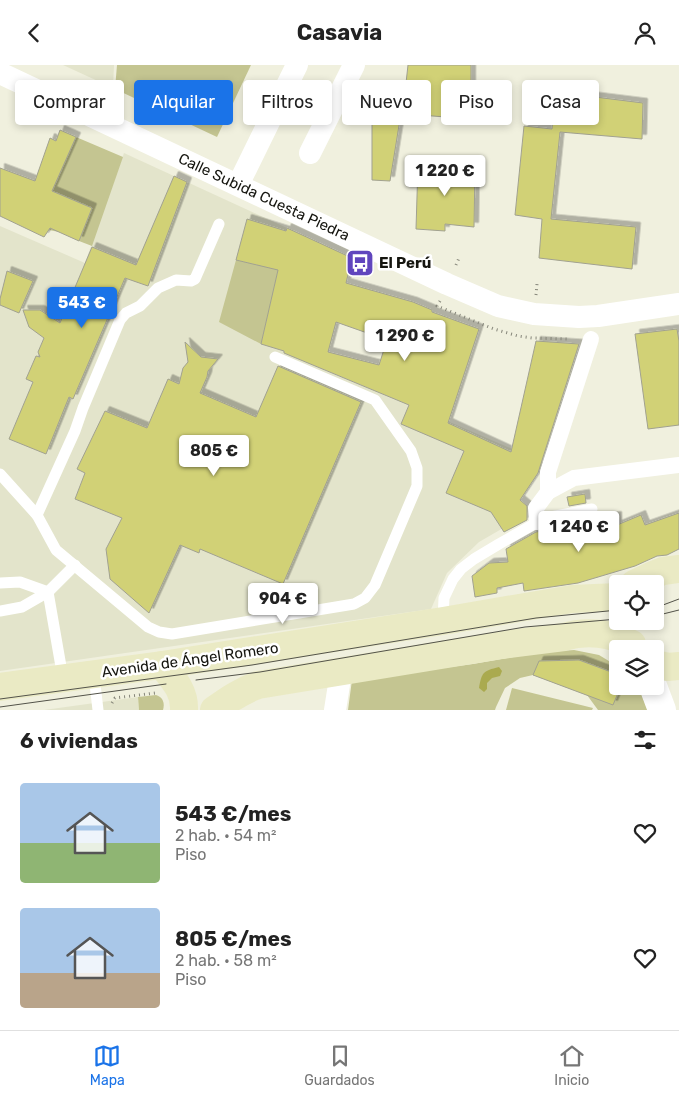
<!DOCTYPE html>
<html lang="es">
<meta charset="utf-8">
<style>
:root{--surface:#fff;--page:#f2f2f2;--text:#222;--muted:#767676;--line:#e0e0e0;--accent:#1a73e8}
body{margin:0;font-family:Rubik,sans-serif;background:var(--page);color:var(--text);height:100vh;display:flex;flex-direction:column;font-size:19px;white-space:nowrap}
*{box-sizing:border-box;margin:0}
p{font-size:16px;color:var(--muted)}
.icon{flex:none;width:28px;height:28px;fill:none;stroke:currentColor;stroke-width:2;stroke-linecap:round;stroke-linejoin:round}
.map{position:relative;height:645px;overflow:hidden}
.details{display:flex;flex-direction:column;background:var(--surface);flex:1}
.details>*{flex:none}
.banner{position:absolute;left:15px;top:15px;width:650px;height:45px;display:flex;gap:10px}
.fabs{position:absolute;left:609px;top:510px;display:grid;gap:10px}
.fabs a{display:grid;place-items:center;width:55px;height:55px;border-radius:5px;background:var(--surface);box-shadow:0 2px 8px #0003;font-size:25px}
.price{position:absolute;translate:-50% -42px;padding:0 11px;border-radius:5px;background:#fff;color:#222;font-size:16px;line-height:32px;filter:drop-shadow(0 1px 2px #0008)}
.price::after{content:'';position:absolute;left:50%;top:30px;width:15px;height:11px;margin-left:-8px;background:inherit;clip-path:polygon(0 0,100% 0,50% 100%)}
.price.active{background:var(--accent);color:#fff}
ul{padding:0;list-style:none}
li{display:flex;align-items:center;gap:15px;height:125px;padding:0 20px}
li span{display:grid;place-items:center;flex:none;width:140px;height:100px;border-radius:5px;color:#555}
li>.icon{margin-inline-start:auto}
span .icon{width:60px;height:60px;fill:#fffc;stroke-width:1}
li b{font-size:21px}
h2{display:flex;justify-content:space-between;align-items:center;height:60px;padding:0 20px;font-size:21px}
.pill{padding:0 18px;border-radius:5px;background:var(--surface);box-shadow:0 2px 8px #0003;font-size:18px;line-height:45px}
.pill.active{background:var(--accent);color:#fff}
header{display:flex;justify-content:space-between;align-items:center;height:65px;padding:0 20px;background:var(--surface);font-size:22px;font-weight:700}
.menu{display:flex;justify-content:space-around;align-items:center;height:70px;border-top:1px solid var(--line);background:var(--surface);font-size:14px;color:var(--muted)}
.menu a{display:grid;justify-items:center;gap:2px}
.menu .active{color:var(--accent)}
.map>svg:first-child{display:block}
.built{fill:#e3e4cb}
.green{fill:#c4c591}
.water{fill:#aaaa4f}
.building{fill:#d1d176;stroke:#a1a190;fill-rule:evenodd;filter:url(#shadow)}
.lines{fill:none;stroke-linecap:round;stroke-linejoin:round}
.path{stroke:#858579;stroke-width:3;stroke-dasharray:1 4;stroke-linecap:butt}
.service{stroke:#fff;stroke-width:11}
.pedestrian{stroke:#fff;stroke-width:16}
.minor{stroke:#fff;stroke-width:22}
.tertiary{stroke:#fff;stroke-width:28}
.secondary{stroke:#eaeac4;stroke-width:28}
.tram{stroke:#53534a;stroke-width:1}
.labels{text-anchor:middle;stroke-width:5;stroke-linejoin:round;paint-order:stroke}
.street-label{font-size:15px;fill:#15150f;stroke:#fff}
.poi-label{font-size:15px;font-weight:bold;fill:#15150f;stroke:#fff;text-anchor:start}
</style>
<header><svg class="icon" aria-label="back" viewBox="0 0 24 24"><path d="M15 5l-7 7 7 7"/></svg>Casavia<svg class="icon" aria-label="person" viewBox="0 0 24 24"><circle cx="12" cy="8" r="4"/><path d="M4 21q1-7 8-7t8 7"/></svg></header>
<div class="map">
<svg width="679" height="645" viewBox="0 0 679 645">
<defs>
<filter id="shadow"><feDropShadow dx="4.5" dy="-4.5" stdDeviation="0" flood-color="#0004"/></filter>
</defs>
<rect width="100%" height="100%" fill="#f0f0de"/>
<g class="built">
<path d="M 63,0 L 114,0 L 113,23 Z"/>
<path d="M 124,88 L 352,193 L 324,305 L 410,340 L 545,398 L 520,435 L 531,445 L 505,462 L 479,477 L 447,508 L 431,544 L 0,606 L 0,161 L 85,198 Z"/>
<path d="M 138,632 L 139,645 L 44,645 Z"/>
</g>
<g class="green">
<path d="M 117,0 L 251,0 L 217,72 L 115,24 Z"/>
<path d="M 76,72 L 123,92 L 92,181 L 79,176 L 92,143 L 73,135 L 59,167 L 49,165 L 33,121 L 39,105 L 58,111 Z"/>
<path d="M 261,186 L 283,187 L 261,279 L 219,257 L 236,195 L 258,200 Z"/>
<path d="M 574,585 L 599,590 L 617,601 L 618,621 L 636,621 L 641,628 L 648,645 L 598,645 L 587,630 L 533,610 L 520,613 L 505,623 L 496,642 L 495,645 L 348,645 L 352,615 L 473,599 L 536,588 Z"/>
<path d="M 512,623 L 593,643 L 592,645 L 506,645 Z"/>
<path d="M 156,630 C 163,632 165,638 163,645 L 139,645 L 138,632 Z"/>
</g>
<path class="water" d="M 499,602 L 502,606 L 500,611 L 492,613 L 487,618 L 487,624 L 484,627 L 479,623 C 482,607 483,606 499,602 Z"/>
<g class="building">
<path d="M 408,0 L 471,0 L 471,54 L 420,50 L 421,28 L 414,27 L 414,19 L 406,18 Z"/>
<path d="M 555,27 L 643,38 L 642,74 L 560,67 L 551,154 L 636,162 L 632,204 L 539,193 L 542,154 L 515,150 L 524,61 L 552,64 Z"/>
<path d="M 372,48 L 401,48 L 390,116 L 372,115 Z"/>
<path d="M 60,65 L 76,72 L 52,126 L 92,143 L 79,176 L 50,163 L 44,172 L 0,151 L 0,103 L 35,116 L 50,73 L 56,76 Z"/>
<path d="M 418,99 L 475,104 L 474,162 L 445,159 L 445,166 L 416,164 Z"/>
<path d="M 174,111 L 187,117 L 148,221 L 125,213 L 73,334 L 69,332 L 46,389 L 9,374 L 33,317 L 26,314 L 36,291 L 40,292 L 38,287 L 44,273 L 29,262 L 23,245 L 40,245 L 60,258 L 92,182 L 136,200 Z"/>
<path d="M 247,154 L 286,166 L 287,163 L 352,193 L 346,218 L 413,237 L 432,245 L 432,247 L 479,264 L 448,358 L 511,387 L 536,276 L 579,279 L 538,408 L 520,435 L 527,441 L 527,455 L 504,467 L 491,447 L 446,428 L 464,386 L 401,359 L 409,340 L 284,288 L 284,286 L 261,279 L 278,205 L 236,195 ZM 336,257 L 387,275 L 379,300 L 328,287 Z"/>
<path d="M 7,206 L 33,216 L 19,248 L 0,240 L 0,234 Z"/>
<path d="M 677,264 L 679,276 L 679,360 L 648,364 L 635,269 Z"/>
<path d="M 185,277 L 201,292 L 218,294 L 208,306 L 207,312 L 200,328 L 256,352 L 278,301 L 361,337 L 283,519 L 200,484 L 199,488 L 180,480 L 149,548 L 110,514 L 106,484 L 122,453 L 75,434 L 85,408 L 77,404 L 105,346 L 147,363 L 168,314 L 179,319 L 183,303 L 188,297 Z"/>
<path d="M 585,429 L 586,438 L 569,441 L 567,432 Z"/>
<path d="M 679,448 L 679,484 L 667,490 L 657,491 L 635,501 L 578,518 L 524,526 L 523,518 L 497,523 L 497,528 L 475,532 L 472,511 L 489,498 L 508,497 L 506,484 L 536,467 L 542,466 L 547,460 L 549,462 L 588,452 L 588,454 L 617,451 L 617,460 L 641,450 L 645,460 Z"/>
<path d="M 579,595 L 614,608 L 612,612 L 618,614 L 618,628 L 613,640 L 533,610 L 539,596 Z"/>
</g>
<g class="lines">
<g class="path">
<path d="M 456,200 L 459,193"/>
<path d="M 536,230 L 537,219"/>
<path d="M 440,236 L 437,241 L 494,264 L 518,271 L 532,273 L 569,274"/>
<path d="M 112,638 L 115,633 L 155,628"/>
</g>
<g class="service">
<path d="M 0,409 L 37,450 L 56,485 L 148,562 L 159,567 L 172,569 L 354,539 L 365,533 L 375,520 L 417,421 L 417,403 L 411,386 L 375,335 L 275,292"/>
<path d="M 37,450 L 75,366 L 83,343 L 120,255 L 126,248 L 140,241 L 158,223 L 176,215 L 191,216 L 195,214 L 219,159"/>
<path d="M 0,518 L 20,517 L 48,527"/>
<path d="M 0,546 L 22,542 L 48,527"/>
<path d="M 443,556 L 444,533 L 453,514 L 461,504 L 474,494 L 499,479 L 545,453 L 592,444"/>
<path d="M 94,610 L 98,645"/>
<path d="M 63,613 L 48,527 L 75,500"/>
</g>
<g class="pedestrian">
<path d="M 548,427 L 548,407 L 591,274"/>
<path d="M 537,457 L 536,443 L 548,427 L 574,413 L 679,400"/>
</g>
<g class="minor">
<path d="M 0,8 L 447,219 L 498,241 L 534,249 L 579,252 L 598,251 L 679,239"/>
<path d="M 310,88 L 354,0"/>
<path d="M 238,120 L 297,0"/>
<path d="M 335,645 L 341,607"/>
</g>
<path class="tertiary" d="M 653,621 L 662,645"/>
<g class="secondary">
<path d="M 634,519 L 653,510 L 663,506 L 679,504"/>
<path d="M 655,599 L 668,602 L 679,601"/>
<path d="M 162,600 C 173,614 185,626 184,645"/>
<path d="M 0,622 L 162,600 L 443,556 L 572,534 L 618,532"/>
<path d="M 214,645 C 228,635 241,626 258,620 L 502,580 L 564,572 C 586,565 612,568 632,579"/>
</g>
<g class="tram">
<path d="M 655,542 L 663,540 L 679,534"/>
<path d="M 655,551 L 679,545"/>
<path d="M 196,615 L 260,607 L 525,562 L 618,554"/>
<path d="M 0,634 L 252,600 L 536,553 L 618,545"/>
<path d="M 0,642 L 166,619"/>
</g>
</g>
<defs>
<symbol id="bus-square" viewBox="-11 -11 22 22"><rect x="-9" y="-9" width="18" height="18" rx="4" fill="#6045bd" stroke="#fff"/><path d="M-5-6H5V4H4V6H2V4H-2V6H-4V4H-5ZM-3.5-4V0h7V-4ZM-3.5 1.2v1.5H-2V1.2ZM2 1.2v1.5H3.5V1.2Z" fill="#fff"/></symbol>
</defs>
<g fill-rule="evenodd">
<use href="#bus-square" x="344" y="182" width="32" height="32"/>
</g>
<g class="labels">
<g class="street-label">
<text transform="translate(264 132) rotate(25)" y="5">Calle Subida Cuesta Piedra</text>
<text transform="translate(190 595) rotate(-8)" y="5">Avenida de Ángel Romero</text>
</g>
<g class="poi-label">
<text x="379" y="203">El Perú</text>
</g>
</g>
</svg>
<div class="fabs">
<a><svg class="icon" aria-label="locate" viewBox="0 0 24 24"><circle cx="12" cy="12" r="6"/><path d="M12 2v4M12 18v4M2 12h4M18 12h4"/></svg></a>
<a><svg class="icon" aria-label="layers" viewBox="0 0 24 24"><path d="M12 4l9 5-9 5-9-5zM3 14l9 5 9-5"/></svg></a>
</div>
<b class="price" style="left:445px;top:132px">1 220 €</b>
<b class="price active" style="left:82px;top:264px">543 €</b>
<b class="price" style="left:405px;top:297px">1 290 €</b>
<b class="price" style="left:214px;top:412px">805 €</b>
<b class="price" style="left:579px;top:488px">1 240 €</b>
<b class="price" style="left:283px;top:560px">904 €</b>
<div class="banner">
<a class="pill">Comprar</a>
<a class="pill active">Alquilar</a>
<a class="pill">Filtros</a>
<a class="pill">Nuevo</a>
<a class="pill">Piso</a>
<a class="pill">Casa</a>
</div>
</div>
<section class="details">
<h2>6 viviendas<svg class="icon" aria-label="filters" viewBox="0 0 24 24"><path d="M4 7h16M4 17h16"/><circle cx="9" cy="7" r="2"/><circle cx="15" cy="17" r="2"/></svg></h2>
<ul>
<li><span style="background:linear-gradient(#a9c7e8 60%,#8fb573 0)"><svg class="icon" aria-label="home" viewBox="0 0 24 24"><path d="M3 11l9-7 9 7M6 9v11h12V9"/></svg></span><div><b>543 €/mes</b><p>2 hab. · 54 m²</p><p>Piso</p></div><svg class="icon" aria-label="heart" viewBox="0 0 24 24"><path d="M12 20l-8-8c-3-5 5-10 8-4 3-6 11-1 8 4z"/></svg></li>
<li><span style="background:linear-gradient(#a9c7e8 65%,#b9a48a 0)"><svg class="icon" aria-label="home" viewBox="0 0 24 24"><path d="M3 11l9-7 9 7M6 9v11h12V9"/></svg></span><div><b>805 €/mes</b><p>2 hab. · 58 m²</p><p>Piso</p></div><svg class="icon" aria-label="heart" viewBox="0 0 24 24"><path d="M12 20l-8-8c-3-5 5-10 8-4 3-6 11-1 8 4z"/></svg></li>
</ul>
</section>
<nav class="menu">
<a class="active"><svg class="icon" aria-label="map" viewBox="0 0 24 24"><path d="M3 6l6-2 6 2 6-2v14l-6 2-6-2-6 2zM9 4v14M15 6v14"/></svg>Mapa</a>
<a><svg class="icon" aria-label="saved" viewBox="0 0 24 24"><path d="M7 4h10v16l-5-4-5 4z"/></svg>Guardados</a>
<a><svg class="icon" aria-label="home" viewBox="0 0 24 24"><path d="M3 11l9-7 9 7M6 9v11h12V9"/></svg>Inicio</a>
</nav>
